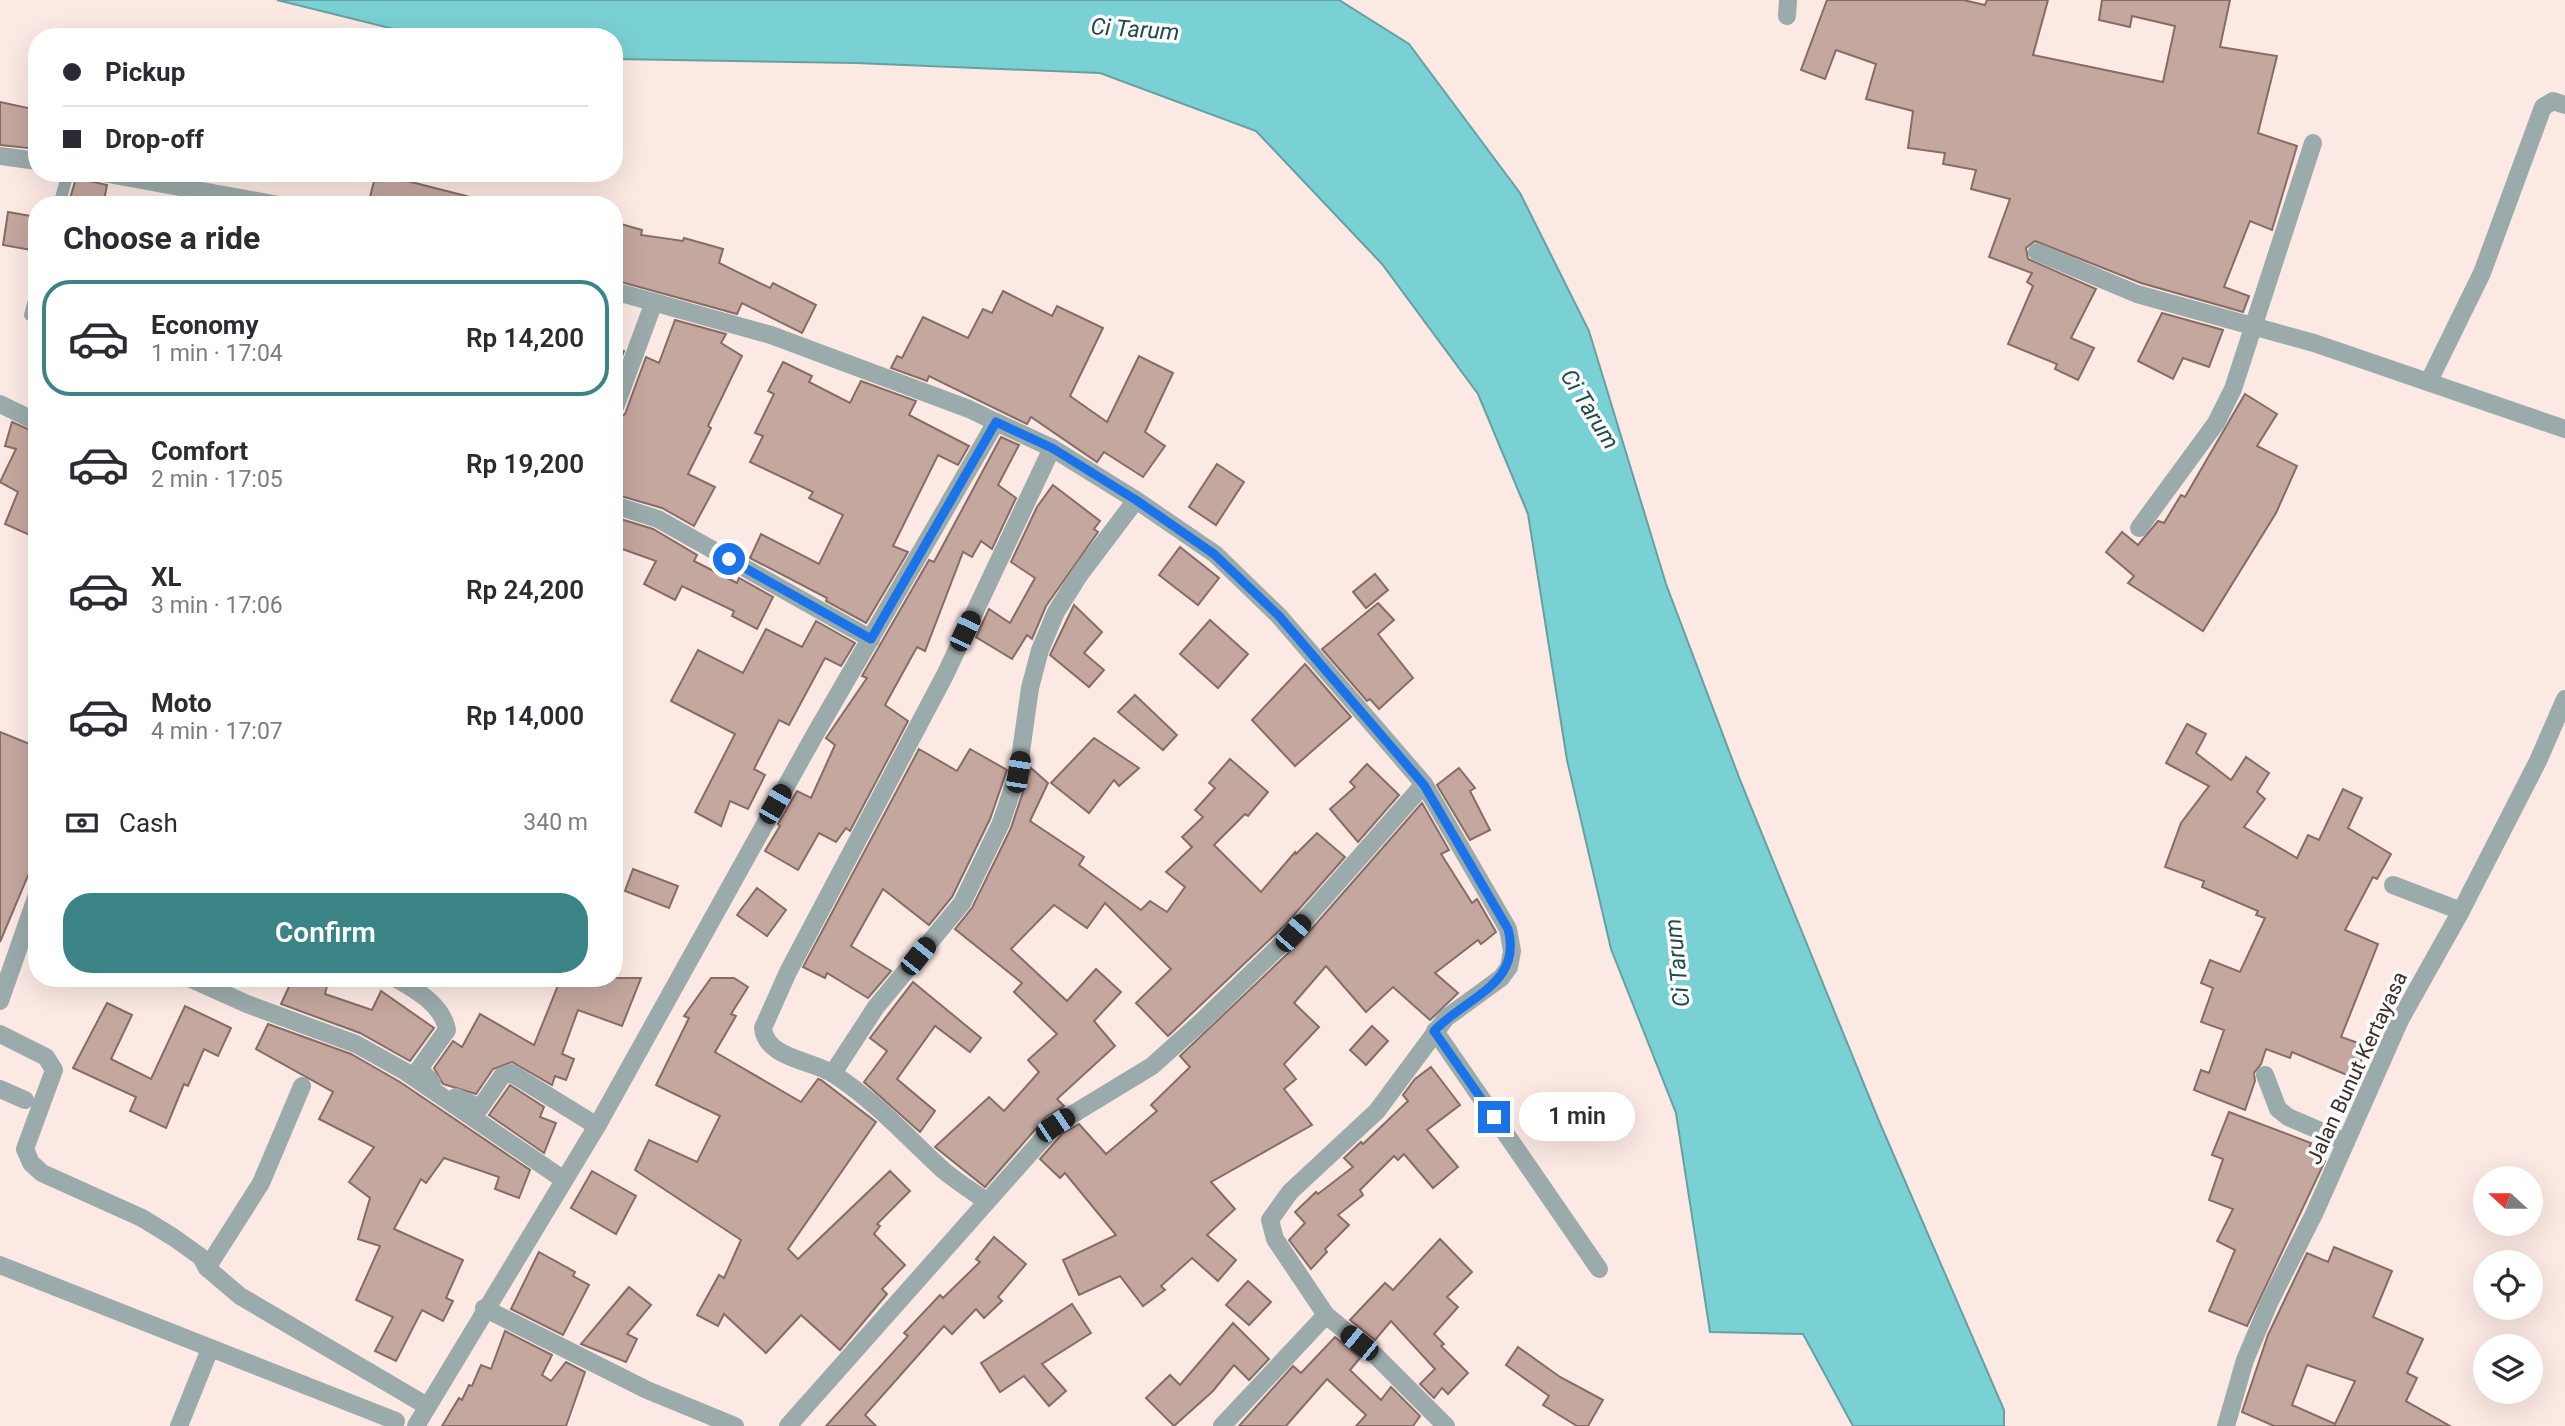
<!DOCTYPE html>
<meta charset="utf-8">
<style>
body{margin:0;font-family:Roboto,sans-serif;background:#f2f2f3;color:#2b2b33;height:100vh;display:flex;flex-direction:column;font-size:26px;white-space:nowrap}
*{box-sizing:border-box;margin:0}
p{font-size:23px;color:#7c7c81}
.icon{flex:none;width:38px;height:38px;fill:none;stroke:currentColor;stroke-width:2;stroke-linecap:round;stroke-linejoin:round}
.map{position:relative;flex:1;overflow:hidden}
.side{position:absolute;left:28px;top:196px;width:595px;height:791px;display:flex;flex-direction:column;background:#fff;border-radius:28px;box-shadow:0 7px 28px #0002}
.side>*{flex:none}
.banner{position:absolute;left:28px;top:28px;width:595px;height:154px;border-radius:28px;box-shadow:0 7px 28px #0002;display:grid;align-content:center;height:154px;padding:0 35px;background:#fff}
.needle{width:46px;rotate:291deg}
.tools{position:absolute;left:2473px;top:1166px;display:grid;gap:14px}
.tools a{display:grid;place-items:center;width:70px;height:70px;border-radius:50%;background:#fff;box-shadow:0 7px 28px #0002;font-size:35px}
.end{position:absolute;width:32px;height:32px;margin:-16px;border:9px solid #1a73e8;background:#fff;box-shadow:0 0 0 4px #fff}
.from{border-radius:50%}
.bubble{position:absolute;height:49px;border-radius:24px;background:#fff;box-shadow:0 7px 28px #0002;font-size:23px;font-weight:600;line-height:49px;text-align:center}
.car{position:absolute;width:21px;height:42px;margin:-21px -10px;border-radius:9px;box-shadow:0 0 5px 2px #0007;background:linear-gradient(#222 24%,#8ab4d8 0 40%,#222 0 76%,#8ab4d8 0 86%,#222 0)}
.banner b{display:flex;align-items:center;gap:24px;height:66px;font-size:26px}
.banner b+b{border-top:2px solid #e1e1e2}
.banner i{width:18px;height:18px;background:#2b2b33}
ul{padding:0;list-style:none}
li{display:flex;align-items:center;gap:21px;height:116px;margin:0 14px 10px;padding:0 21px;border:4px solid transparent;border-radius:28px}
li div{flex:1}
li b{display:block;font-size:26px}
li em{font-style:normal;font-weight:600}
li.current{border-color:#3b8486}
li>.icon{width:63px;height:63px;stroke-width:1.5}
h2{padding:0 35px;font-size:32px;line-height:84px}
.pay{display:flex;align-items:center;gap:18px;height:77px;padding:0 35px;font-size:26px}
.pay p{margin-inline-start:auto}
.action{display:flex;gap:14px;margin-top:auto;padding:14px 35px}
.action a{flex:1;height:80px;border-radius:28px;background:#3b8486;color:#fff;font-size:28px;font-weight:600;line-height:80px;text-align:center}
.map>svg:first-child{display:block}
.water{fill:#7ad1d4;stroke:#67a0a2;stroke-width:2}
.building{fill:#c4a79f;stroke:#876c65;stroke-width:2;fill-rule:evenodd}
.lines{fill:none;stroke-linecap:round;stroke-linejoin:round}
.lane{stroke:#9baaaa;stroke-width:12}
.street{stroke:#9baaaa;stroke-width:18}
.route{stroke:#1a73e8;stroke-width:9}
.labels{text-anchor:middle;stroke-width:7;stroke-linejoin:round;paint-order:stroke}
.street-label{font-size:21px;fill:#3b2f2c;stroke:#fbfbfb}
.water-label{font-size:23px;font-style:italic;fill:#224b4c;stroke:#fbfbfb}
</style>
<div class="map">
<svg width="2565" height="1426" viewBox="0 0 2565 1426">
<rect width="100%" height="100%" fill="#fce9e4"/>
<!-- water -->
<polygon class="water" points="277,0 1339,0 1409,44 1520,193 1589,331 1666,584 1740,780 1879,1121 2004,1410 2004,1426 1853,1426 1803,1334 1710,1332 1676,1113 1611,949 1567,760 1528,514 1478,394 1382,264 1256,131 1100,73 856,63 614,59 614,37 426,37"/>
<!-- building -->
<g class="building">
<polygon points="1827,0 1963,0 1985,5 1987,0 2048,0 2033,55 2163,82 2175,26 2132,16 2130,27 2099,20 2102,0 2230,0 2220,47 2277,56 2258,133 2297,146 2272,230 2250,221 2224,287 2249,296 2243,312 2141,283 2035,241 2026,248 2028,259 2096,289 2071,338 2094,348 2078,380 2055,369 2057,364 2008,344 2033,286 2027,282 2032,273 1989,257 2010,199 1971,189 1976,170 1943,164 1945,153 1908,148 1913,111 1866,99 1876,64 1836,50 1825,79 1801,70"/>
<polygon points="0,102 37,110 37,149 0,145"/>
<polygon points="376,173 474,198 473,205 368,205"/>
<polygon points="76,178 107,185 103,205 69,202"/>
<polygon points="8,212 37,217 37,251 3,245"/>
<polygon points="614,222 642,230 641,235 683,241 684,238 723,249 719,263 770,288 773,283 816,305 802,333 742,303 737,314 614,280"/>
<polygon points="1003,291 1052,316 1057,306 1103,328 1070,396 1107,422 1139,356 1173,373 1145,432 1165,446 1143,477 1104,452 1097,462 1031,417 1027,424 929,376 927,381 891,368 897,356 902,358 923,317 968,338 983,309 992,313"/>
<polygon points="2162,313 2223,330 2209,367 2183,358 2173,379 2138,361"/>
<polygon points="675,320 726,334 721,343 742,356 708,426 711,428 688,474 715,487 694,526 662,508 614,494 614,421 625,414 646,357 659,363"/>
<polygon points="614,347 624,351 615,376 614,376"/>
<polygon points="783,362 812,376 809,382 850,403 861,381 916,401 909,415 969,446 958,465 938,455 893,546 908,552 866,623 826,601 827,598 750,558 761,534 819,564 843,515 809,498 813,492 750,462 763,436 755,433 774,394 768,391"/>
<polygon points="2245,394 2277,414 2257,446 2297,466 2276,513 2203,631 2128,583 2134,576 2106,552 2122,532 2138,545 2158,521 2164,523 2181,495 2185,497"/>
<polygon points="12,422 37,433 31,461 37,448 37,524 32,536 5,524 18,492 0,482 16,449 5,446"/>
<polygon points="1001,437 1019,445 998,485 1016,498 992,549 981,541 972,557 963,552 925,651 917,647 885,705 908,721 850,831 846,828 836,842 819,833 798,870 765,851 780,826 778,824 797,791 811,798 835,745 826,738 867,678 862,676 929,560 934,562"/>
<polygon points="1217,464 1244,482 1216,525 1189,507"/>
<polygon points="1053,485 1100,521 1094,529 1098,532 1046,606 1032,639 1027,635 1012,659 976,637 989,609 1010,623 1035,578 1011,562 1037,507"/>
<polygon points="614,517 653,529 697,555 694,561 737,583 739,578 773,597 757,629 732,616 734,611 682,586 675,600 644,584 656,561 614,546"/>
<polygon points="1180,547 1219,578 1198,605 1159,575"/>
<polygon points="1375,574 1388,590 1366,608 1353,592"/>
<polygon points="1378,603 1394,620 1378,634 1413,678 1379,709 1370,699 1367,701 1322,649"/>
<polygon points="1074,605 1102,632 1084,653 1104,670 1089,687 1050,655"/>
<polygon points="1210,620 1248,654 1218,688 1180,654"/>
<polygon points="816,621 855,643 841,666 825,658 789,725 779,720 754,769 765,775 748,809 730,801 721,826 695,812 735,734 671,701 698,650 743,673 766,629 802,647"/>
<polygon points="1305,664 1351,717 1295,766 1252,720"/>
<polygon points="1135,695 1177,735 1163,750 1118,712"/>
<polygon points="2187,724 2206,734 2196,753 2231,780 2246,757 2269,773 2257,792 2265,799 2244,827 2297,858 2308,835 2319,840 2343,789 2362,798 2348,828 2391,854 2377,879 2373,877 2345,930 2378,944 2341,1037 2367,1046 2354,1078 2292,1052 2290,1058 2266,1049 2261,1064 2254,1073 2255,1081 2245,1110 2194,1090 2201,1070 2209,1073 2224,1030 2201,1022 2213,988 2201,983 2210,960 2240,972 2265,918 2256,915 2258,911 2202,887 2204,881 2165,867 2181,823 2209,786 2166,763"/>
<polygon points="0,732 37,747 37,854 0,942"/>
<polygon points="1094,738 1139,768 1119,786 1114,780 1089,813 1051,783"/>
<polygon points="919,749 957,771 970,749 1007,770 990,819 952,897 929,925 883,889 851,946 891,971 868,998 827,973 825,978 803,967"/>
<polygon points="1230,759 1268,792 1248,816 1245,814 1214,845 1261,892 1295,852 1296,854 1317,833 1345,857 1285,925 1168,1036 1136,1003 1171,969 1105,903 1087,928 1054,905 1011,949 1067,1001 1096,969 1121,992 1094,1021 1115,1046 1057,1099 1064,1106 1046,1117 985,1187 935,1147 989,1097 1004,1111 1039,1072 1028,1060 1057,1034 1014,992 1022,983 955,929 972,908 1011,828 1031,768 1048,783 1030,821 1084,857 1079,865 1141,910 1150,901 1167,912 1185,887 1166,872 1192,847 1182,837 1203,817 1195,810 1215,788 1209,783"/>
<polygon points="1367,764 1399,795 1358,842 1330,809 1355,787 1350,782"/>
<polygon points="1459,768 1475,788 1470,791 1490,830 1470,840 1437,785"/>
<polygon points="1422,803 1449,850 1441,854 1472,903 1477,899 1496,932 1481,944 1478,940 1435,973 1458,993 1430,1020 1393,987 1366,1012 1326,966 1294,1003 1319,1027 1284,1064 1296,1079 1284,1089 1312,1125 1211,1182 1235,1209 1207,1235 1236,1260 1218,1281 1192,1258 1161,1286 1165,1290 1143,1306 1120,1276 1079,1295 1063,1260 1116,1235 1065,1173 1060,1178 1040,1159 1062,1134 1079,1124 1106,1154 1157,1111 1151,1105 1190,1067 1180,1056 1301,941"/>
<polygon points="633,869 678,886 669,908 625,891"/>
<polygon points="757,888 786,910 767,936 737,915"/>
<polygon points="293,978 329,978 325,994 372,1010 381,991 434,1028 410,1061 360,1033 281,1004"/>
<polygon points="561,978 641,978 622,1026 578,1010 562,1054 574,1059 566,1080 555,1076 552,1085 512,1062 493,1069 476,1094 443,1084 434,1068 453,1041 462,1047 480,1014 534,1045"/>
<polygon points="711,978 734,978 748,987 731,1014 736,1016 715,1052 801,1102 818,1079 821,1080 876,1122 788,1249 798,1259 890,1171 910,1191 877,1224 880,1226 874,1234 905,1265 882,1289 887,1294 840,1350 801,1315 766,1353 724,1314 718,1326 697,1315 719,1275 724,1278 741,1240 635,1170 649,1140 697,1162 720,1116 656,1085 689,1018 684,1016"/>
<polygon points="913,982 981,1038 970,1052 935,1026 897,1079 935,1111 920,1132 864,1082 887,1051 870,1038"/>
<polygon points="107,1003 132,1015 111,1059 151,1079 185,1006 231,1028 218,1056 204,1049 188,1086 184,1084 166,1128 130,1111 136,1097 73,1068"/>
<polygon points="268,1024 351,1054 400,1082 530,1170 519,1198 495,1189 499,1177 444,1158 426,1183 421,1179 394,1229 463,1260 446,1298 453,1301 443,1321 422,1310 396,1361 375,1351 393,1317 356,1300 380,1246 358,1239 370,1198 349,1182 374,1147 319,1119 333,1092 256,1049"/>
<polygon points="1372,1026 1388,1041 1366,1065 1350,1050"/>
<polygon points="1431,1067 1460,1105 1427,1130 1458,1167 1433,1188 1404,1154 1398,1160 1394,1156 1360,1190 1363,1195 1338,1215 1349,1225 1325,1249 1327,1252 1311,1269 1289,1240 1305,1223 1295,1212 1316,1192 1318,1194 1353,1167 1344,1158 1361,1142 1363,1144 1408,1101 1403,1095 1415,1079"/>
<polygon points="510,1085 544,1107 540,1117 556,1123 544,1153 489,1115"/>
<polygon points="2229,1112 2311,1143 2307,1154 2325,1161 2247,1326 2209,1311 2235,1250 2217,1241 2233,1209 2209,1200 2223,1159 2212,1155"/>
<polygon points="592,1171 636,1196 616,1234 571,1208"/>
<polygon points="994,1237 1026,1264 998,1297 1002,1301 984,1318 976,1309 952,1334 944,1326 865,1415 876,1426 826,1426 908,1336 904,1333 940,1295 943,1298 980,1262 976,1259"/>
<polygon points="1440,1239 1472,1272 1447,1297 1458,1307 1434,1334 1444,1344 1441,1346 1468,1373 1448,1394 1442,1388 1434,1398 1420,1384 1435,1369 1391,1321 1375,1340 1350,1320 1385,1283 1393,1290"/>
<path d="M2334 1247 2392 1271 2373 1317 2423 1339 2407 1373 2417 1378 2406 1401 2450 1426H2274L2242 1412 2268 1335 2307 1253 2328 1262ZM2307 1365 2355 1381 2335 1424 2292 1405Z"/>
<polygon points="539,1252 575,1272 573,1276 589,1285 563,1335 511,1309"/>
<polygon points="1248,1281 1271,1302 1249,1325 1226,1305"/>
<polygon points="629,1287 651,1305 627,1334 637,1339 626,1362 581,1344"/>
<polygon points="1072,1304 1091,1333 1042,1364 1066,1391 1049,1406 1024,1376 1000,1392 981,1363"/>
<polygon points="1233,1323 1269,1359 1249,1380 1234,1365 1213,1391 1174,1426 1146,1398 1170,1375 1180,1385"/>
<polygon points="505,1331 552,1355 542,1375 551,1381 566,1362 585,1372 566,1426 442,1426 459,1398 462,1400 469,1385 472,1386 481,1365 491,1369"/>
<polygon points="1335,1337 1360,1358 1350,1370 1381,1400 1391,1387 1420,1416 1413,1426 1356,1426 1366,1415 1327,1379 1286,1426 1239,1426 1293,1366 1301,1373"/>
<polygon points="1518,1347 1560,1377 1603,1400 1588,1426 1577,1426 1543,1405 1549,1396 1506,1365"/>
</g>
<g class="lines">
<!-- lane -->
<g class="lane">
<polyline points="59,205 68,173"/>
<polyline points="30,315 37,289"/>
</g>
<!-- street -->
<g class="street">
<polyline points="1787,16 1788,0"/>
<polyline points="0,156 37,161"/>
<polyline points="103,173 279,205"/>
<polyline points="2037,252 2137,294 2314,343 2565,429"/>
<polyline points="2429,381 2482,273 2543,107 2553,101 2565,105"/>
<polyline points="0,404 37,422"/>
<polyline points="614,410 654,302"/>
<polyline points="996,422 1052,448 1136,500 1215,554 1279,616 1424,784 1508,929 1512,951 1509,967 1501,978 1446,1018 1377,1111 1290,1192 1270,1220 1275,1239 1326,1315 1376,1356 1446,1426"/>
<polyline points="614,505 658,519 871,639"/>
<polyline points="2139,528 2216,423 2233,389 2313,143"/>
<polyline points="2393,885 2461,911"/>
<polyline points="189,978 247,1004 356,1044 406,1072 564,1180"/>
<path d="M395 978C415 989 443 1005 447 1030L419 1069 432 1082"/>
<polyline points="0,1001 37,895"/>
<polyline points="1435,1031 1599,1269"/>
<polyline points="0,1034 46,1057 54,1070 25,1149 31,1163 42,1173 142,1218 173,1237 201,1257 207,1268 240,1296 427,1406"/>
<polyline points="833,1073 876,1007 962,903 1001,823 1018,773 1030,688 1040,650 1056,612 1080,574 1136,500"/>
<polyline points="2265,1075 2278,1109 2288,1117 2346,1142"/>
<polyline points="0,1089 25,1100"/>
<polyline points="456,1097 480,1108 502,1076 511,1073 597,1126"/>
<path d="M986 1201C972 1191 956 1181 943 1170 907 1137 876 1102 835 1075 813 1060 766 1059 763 1028L788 972 945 675 1052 448"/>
<polyline points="0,1265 396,1421"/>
<polyline points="207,1268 261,1183 302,1086"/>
<polyline points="484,1308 647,1390 735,1426"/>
<polyline points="179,1426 210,1349"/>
<polyline points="416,1426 597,1126 814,736 996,422 969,409 771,335 614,291"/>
<polyline points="788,1426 1055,1125 1152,1066 1202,1021 1293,933 1424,784"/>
<polyline points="1222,1426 1326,1315"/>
<polyline points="2226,1426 2245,1360 2270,1301 2314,1214 2400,1020 2461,911 2538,761 2565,699"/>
</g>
</g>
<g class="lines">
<!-- route -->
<path class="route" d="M729 559 871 639 996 422 1052 448 1136 500 1214 554 1279 616 1424 785 1508 929C1523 984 1466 997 1434 1031L1494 1117"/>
</g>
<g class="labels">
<!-- street labels -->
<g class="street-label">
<text transform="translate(2357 1068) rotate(-65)" y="7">Jalan Bunut Kertayasa</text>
</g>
<!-- water labels -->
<g class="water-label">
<text transform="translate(1135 29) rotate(4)" y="8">Ci Tarum</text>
<text transform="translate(1590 409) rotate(58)" y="8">Ci Tarum</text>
<text transform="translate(1677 963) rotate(-96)" y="8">Ci Tarum</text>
</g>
</g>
</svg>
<div class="tools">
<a><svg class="needle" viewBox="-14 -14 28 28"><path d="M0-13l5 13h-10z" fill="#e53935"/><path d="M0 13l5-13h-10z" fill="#7c7c81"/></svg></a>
<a><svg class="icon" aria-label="locate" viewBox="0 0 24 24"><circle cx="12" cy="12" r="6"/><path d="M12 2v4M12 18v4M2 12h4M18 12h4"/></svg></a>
<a><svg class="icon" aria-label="layers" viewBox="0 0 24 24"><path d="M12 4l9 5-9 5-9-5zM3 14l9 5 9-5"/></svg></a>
</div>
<i class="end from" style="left:729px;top:559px"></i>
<i class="end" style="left:1494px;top:1117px"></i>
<div class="bubble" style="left:1519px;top:1092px;width:116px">1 min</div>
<i class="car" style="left:965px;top:631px;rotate:25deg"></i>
<i class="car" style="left:1018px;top:772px;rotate:9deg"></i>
<i class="car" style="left:775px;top:804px;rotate:30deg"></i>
<i class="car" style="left:1293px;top:933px;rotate:41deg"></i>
<i class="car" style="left:918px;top:956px;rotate:39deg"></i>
<i class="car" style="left:1055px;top:1125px;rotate:56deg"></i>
<i class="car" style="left:1359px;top:1343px;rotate:309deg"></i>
<div class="banner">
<b><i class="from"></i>Pickup</b>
<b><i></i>Drop-off</b>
</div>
<section class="side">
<h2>Choose a ride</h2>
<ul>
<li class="current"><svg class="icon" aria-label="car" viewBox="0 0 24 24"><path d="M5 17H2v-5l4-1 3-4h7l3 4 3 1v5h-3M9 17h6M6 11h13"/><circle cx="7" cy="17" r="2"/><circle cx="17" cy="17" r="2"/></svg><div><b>Economy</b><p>1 min · 17:04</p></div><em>Rp 14,200</em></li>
<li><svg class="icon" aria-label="car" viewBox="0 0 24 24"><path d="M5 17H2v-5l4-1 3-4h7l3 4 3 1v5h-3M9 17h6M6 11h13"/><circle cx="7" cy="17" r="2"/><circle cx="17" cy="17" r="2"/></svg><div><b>Comfort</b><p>2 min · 17:05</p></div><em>Rp 19,200</em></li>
<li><svg class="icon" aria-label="car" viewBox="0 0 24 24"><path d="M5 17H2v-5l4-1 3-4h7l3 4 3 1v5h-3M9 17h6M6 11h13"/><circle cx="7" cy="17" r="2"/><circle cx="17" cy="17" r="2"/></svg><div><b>XL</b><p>3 min · 17:06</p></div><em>Rp 24,200</em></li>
<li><svg class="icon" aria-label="car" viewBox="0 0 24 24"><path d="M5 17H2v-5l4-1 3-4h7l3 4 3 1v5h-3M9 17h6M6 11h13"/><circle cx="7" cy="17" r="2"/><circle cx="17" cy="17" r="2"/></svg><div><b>Moto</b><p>4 min · 17:07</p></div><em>Rp 14,000</em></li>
</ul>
<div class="pay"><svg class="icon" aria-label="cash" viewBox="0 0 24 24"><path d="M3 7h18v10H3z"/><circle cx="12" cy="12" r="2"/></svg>Cash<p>340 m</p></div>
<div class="action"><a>Confirm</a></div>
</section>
</div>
